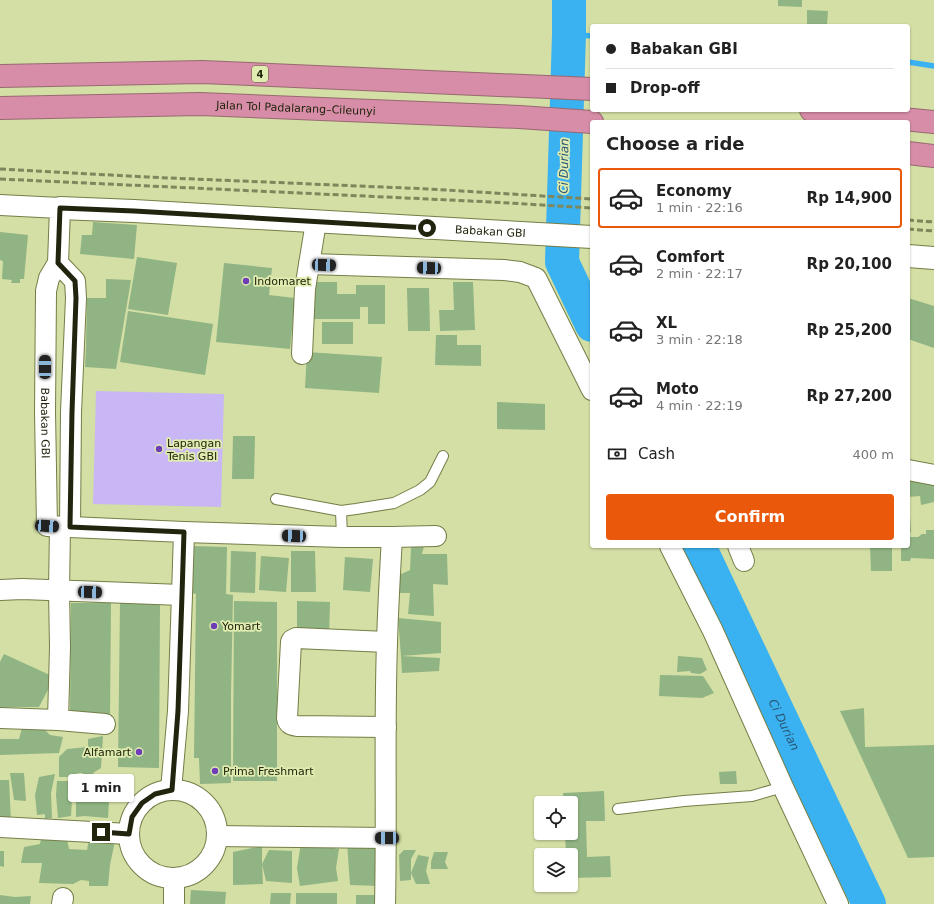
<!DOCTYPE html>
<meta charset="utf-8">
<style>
body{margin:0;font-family:"DejaVu Sans",sans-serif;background:#f6f6f6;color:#222;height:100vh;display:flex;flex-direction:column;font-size:15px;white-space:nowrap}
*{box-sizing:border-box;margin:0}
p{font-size:13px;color:#767676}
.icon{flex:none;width:22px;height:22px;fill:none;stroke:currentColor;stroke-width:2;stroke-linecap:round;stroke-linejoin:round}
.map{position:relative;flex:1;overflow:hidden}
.details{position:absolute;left:590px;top:120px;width:320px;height:428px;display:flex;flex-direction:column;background:#fff;border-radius:4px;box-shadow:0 1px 3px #0004}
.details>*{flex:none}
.guide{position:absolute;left:590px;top:24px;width:320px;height:88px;border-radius:4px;box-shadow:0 1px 3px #0004;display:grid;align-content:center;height:88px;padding:0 16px;background:#fff}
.tools{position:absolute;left:534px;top:796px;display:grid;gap:8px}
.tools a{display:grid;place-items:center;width:44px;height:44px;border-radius:4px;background:#fff;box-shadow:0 1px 3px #0004;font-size:20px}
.end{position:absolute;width:18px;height:18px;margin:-9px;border:5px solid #21250d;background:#fff;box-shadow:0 0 0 2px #fff}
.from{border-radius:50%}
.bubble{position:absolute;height:28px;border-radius:4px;background:#fff;box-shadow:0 1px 3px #0004;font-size:13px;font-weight:700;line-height:28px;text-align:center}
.car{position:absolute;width:12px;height:24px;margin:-12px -6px;border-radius:5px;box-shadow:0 0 3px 1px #0007;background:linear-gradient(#222 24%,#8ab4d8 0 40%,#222 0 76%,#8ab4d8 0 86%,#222 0)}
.guide b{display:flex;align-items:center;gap:14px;height:38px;font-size:15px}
.guide b+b{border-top:1px solid #e0e0e0}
.guide i{width:10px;height:10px;background:#222}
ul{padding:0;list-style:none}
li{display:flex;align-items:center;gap:12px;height:60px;margin:0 8px 6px;padding:0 8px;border:2px solid transparent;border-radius:4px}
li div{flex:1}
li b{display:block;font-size:15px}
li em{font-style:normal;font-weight:700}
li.selected{border-color:#ea580c}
li>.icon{width:36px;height:36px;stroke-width:1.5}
h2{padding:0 16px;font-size:18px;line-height:48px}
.pay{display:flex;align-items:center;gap:10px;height:44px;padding:0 16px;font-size:15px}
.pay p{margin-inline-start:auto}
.action{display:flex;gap:8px;margin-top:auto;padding:8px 16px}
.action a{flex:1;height:46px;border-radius:4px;background:#ea580c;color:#fff;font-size:16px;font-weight:700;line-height:46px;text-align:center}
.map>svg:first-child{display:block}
.green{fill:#c8b7f4}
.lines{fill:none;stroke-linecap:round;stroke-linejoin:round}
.stream{stroke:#3ab1f1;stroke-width:5.5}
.river{stroke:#3ab1f1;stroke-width:34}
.building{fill:#90b483}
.service-casing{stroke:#747e47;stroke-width:12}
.minor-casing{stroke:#747e47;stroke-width:22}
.tertiary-casing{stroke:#747e47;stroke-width:24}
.motorway-casing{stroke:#976971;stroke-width:24}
.service{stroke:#fff;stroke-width:10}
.minor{stroke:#fff;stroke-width:20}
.tertiary{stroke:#fff;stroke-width:22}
.motorway{stroke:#d78da7;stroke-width:22}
.rail{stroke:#7e865c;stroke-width:3;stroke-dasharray:6 3;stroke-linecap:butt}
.route{stroke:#21250d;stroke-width:5}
.poi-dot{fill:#6d3eb6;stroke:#e0ecb0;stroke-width:1.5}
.labels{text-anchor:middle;stroke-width:3.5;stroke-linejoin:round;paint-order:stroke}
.shield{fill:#e0ecb0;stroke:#5a613e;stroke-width:1}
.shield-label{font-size:10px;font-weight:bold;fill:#21250d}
.street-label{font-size:11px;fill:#21250d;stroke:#e0ecb0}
.poi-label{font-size:11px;fill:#21250d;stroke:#e0ecb0;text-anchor:start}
.water-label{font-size:12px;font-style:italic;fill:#2a5773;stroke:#e0ecb0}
</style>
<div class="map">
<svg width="934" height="904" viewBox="0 0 934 904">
<rect width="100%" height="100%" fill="#d3dfa4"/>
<!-- green -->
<polygon class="green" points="96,391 224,394 221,507 93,504"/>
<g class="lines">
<!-- stream -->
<g class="stream">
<polyline points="569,34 592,36"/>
<polyline points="908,62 934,66"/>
</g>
<!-- river -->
<g class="river">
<polyline points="569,0 569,34 562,262 592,325"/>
<path id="s1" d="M699 546 735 622 869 904"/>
</g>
</g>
<!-- building -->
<g class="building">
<polygon points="778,0 802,0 802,7 778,6"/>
<polygon points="807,10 828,11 827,25 807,25"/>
<polygon points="93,222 137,225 134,259 80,254 82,235 92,235"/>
<polygon points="0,232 28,235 24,279 20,279 20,283 11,283 12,280 2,279 3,261 0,260"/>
<polygon points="137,257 177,263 168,315 128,309"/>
<polygon points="224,263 272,268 269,295 295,298 290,349 216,342"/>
<polygon points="106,279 131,280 116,369 85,367 86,347 87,298 106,298"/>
<polygon points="308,282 337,282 337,294 356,294 356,285 385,285 385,324 368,324 368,307 360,307 360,319 308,319"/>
<polygon points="453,282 473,282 475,330 440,331 439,310 454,310"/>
<polygon points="407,288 429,288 430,331 408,331"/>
<polygon points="908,298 934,306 934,348 908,339"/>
<polygon points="128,311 213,324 205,375 120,362"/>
<rect x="322" y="322" width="31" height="22"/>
<polygon points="436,335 457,335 457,345 481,345 481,366 435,365"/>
<polygon points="307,352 382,357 379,393 305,388"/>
<polygon points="497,402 545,404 545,430 497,429"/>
<polygon points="233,436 255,436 254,479 232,479"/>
<polygon points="934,480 934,502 921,505 920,496 908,497 908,481"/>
<polygon points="908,516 910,516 911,532 908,533"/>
<polygon points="926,530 934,530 934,559 911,558 910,561 901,561 901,546 908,546 908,537 918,537 922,534 926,534"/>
<polygon points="191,546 227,547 226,594 233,595 231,695 231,783 200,784 199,758 194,758 196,594 190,593"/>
<polygon points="424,546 422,554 447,554 448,585 433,584 434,616 408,614 410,593 398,593 399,575 410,570 411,547"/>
<polygon points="870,546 892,546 892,571 871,571"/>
<polygon points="231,551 256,552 255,593 230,592"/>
<polygon points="291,551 315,551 316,592 291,592"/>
<polygon points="261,556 289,558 286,592 259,590"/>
<polygon points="345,557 373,559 370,592 343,590"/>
<polygon points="234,601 277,602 277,781 233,781"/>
<polygon points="297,601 330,602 329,638 297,637"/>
<polygon points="71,603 111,603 110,717 70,716"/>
<polygon points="120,603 160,603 159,768 118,767"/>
<polygon points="398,618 441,622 441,653 401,656"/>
<polygon points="4,654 52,676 52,682 39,707 0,707 0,662"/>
<polygon points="401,656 440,658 439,671 402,673"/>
<polygon points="678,656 702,658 707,670 700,674 691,673 690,671 677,672"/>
<polygon points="660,675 703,676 714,693 702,698 659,696"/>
<polygon points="864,708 865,747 934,745 934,857 908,858 840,711"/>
<polygon points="42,727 50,735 63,737 59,753 0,755 0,739 19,739 22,728"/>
<polygon points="103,736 101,768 93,773 96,783 84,786 83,773 78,773 70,777 59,777 59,757 67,749 88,747 88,739"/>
<polygon points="736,771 737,784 720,784 719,772"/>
<polygon points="10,773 24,773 26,801 14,800"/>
<polygon points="55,774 51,793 52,818 45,819 45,814 37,815 35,795 39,777"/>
<polygon points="0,780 9,780 11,822 0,819"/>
<polygon points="57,781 73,781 71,816 58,818 56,795"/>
<polygon points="76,788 91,790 114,791 109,801 108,818 84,816 76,817"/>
<polygon points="604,791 605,821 586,821 587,857 610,856 611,877 571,878 571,855 566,855 565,833 571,833 571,803 564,803 563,793"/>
<polygon points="42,834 66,835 69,849 87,850 90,834 116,836 110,865 108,886 89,886 89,881 81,880 73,884 39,883 42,863 21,863 24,847 40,844"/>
<polygon points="347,842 385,842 380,886 350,885"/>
<polygon points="301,843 339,849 336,868 338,881 300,886 297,868"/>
<polygon points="262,846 262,864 269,850 292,851 292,883 266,881 262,864 263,884 233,885 233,852"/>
<polygon points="404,850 416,850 411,859 411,880 400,881 399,855"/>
<polygon points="0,851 4,851 4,867 0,866"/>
<polygon points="434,852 448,852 445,862 448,869 431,869 431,862"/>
<polygon points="418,855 429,857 426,871 430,884 416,884 411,873"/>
<polygon points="191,890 226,892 225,904 190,904"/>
<polygon points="271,893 291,893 290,904 270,904"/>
<rect x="296" y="893" width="41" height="11"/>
<polygon points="0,895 15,897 31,896 30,904 0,904"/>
<rect x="356" y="895" width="21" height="9"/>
</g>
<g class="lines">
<!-- service casing -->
<g class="service-casing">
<g id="service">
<polyline points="276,499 341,511"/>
<polyline points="342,537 341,511 356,509 394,503 420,490 430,482 443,456"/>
<polyline points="618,809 684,801 752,796 783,787"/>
</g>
</g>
<!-- minor casing -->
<g class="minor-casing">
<g id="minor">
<path id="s2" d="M0 205 60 208 58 263 49 278 46 291 45 412 47 526 184 532 182 595 178 711 171 790"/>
<polyline points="58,263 75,281 76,298 71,412 70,527"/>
<polyline points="309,264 504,270 520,272 536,278 592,390"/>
<polyline points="302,354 305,289 316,222"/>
<polyline points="908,470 934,475"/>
<path d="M184 532 342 537H392C390 572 388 607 387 643 384 730 387 817 385 904"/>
<polyline points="392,537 436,536"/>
<polyline points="670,546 713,631 783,787 838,904"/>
<polyline points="738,546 744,561"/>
<polyline points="0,590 22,589 182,595"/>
<polyline points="0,718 58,720 105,724"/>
<polyline points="58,720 60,647 59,591 60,527"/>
<path d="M386 727 297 726C291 725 288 724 287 718L291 642 292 640 296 638 387 642"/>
<circle cx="173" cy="834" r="44"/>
<polyline points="0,827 129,834"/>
<polyline points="217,836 387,838"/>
<polyline points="174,878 174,904"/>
<polyline points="62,904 63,898"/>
</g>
</g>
<!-- tertiary casing -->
<g class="tertiary-casing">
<g id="tertiary">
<path id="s3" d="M60 208 134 211 592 237"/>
<polyline points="908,256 934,258"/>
</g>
</g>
<!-- motorway casing -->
<g class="motorway-casing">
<g id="motorway">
<polyline points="0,76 202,72 592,89"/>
<path id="s4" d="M0 108 200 104 519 117 592 122"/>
<polyline points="811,110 934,122"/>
<polyline points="908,153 934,156"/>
</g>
</g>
<!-- service -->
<use href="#service" class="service"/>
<!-- minor -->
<use href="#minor" class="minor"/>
<!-- tertiary -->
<use href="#tertiary" class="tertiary"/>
<!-- motorway -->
<use href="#motorway" class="motorway"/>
<!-- rail -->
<g class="rail">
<polyline points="0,169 147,177 429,189 592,199"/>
<polyline points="0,179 492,202 592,208"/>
<polyline points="908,220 934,222"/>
<polyline points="908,229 934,231"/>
</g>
</g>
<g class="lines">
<!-- route -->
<polyline class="route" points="101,832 129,834 132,817 142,803 155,794 172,790 178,711 182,595 184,532 70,527 72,412 76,298 75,281 58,263 60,208 134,211 427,228"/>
</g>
<!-- markers -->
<g class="poi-dot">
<circle cx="246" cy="281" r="4"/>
<circle cx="159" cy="449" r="4"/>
<circle cx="214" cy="626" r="4"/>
<circle cx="139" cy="752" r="4"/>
<circle cx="215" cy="771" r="4"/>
</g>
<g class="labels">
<!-- shield labels -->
<rect class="shield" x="252" y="66" width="16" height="16" rx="3"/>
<g class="shield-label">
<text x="260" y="78">4</text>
</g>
<!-- street labels -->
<g class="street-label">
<text dy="4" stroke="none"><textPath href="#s4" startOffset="296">Jalan Tol Padalarang–Cileunyi</textPath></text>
<text dy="4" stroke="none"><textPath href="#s3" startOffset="431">Babakan GBI</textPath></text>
<text dy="4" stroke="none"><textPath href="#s2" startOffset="278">Babakan GBI</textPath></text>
</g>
<!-- poi labels -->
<g class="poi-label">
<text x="254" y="285">Indomaret</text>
<text x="167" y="447">Lapangan<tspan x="167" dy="13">Tenis GBI</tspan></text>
<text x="222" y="630">Yomart</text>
<text x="131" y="756" text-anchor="end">Alfamart</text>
<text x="223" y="775">Prima Freshmart</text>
</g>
<!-- water labels -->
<g class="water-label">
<text transform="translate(564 166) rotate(-89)" y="4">Ci Durian</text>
<text dy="4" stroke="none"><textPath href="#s1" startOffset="198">Ci Durian</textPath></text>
</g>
</g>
</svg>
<div class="tools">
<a><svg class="icon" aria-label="locate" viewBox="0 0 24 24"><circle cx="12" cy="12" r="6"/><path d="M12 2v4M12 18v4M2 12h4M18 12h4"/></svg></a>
<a><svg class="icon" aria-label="layers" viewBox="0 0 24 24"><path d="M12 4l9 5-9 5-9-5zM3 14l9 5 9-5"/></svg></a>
</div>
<i class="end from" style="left:427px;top:228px"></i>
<i class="end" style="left:101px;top:832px"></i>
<div class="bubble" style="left:68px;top:774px;width:66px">1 min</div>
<i class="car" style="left:324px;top:265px;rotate:92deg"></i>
<i class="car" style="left:429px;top:268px;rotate:272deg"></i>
<i class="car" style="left:45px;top:367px;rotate:0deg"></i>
<i class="car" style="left:47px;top:526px;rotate:94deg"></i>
<i class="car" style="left:294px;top:536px;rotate:272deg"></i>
<i class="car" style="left:90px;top:592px;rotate:92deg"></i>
<i class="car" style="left:387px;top:838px;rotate:271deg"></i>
<div class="guide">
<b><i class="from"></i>Babakan GBI</b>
<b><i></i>Drop-off</b>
</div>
<section class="details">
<h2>Choose a ride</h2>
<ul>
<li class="selected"><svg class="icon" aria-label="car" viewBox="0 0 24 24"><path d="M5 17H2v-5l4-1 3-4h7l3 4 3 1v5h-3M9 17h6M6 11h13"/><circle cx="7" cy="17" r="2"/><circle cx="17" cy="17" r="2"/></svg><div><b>Economy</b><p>1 min · 22:16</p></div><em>Rp 14,900</em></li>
<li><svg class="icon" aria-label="car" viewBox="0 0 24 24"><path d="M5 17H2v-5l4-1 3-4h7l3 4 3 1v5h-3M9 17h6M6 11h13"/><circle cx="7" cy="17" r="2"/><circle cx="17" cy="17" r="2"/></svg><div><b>Comfort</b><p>2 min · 22:17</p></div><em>Rp 20,100</em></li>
<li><svg class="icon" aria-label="car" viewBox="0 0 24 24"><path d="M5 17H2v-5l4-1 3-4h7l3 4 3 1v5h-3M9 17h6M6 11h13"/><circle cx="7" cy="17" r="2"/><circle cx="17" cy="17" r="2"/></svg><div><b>XL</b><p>3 min · 22:18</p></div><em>Rp 25,200</em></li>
<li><svg class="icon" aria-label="car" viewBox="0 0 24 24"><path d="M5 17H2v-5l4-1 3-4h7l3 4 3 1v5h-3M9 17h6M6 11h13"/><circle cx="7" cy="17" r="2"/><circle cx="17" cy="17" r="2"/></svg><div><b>Moto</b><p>4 min · 22:19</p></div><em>Rp 27,200</em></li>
</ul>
<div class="pay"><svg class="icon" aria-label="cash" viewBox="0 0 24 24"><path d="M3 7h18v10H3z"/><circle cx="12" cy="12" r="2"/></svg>Cash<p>400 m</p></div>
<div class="action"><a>Confirm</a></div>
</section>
</div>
